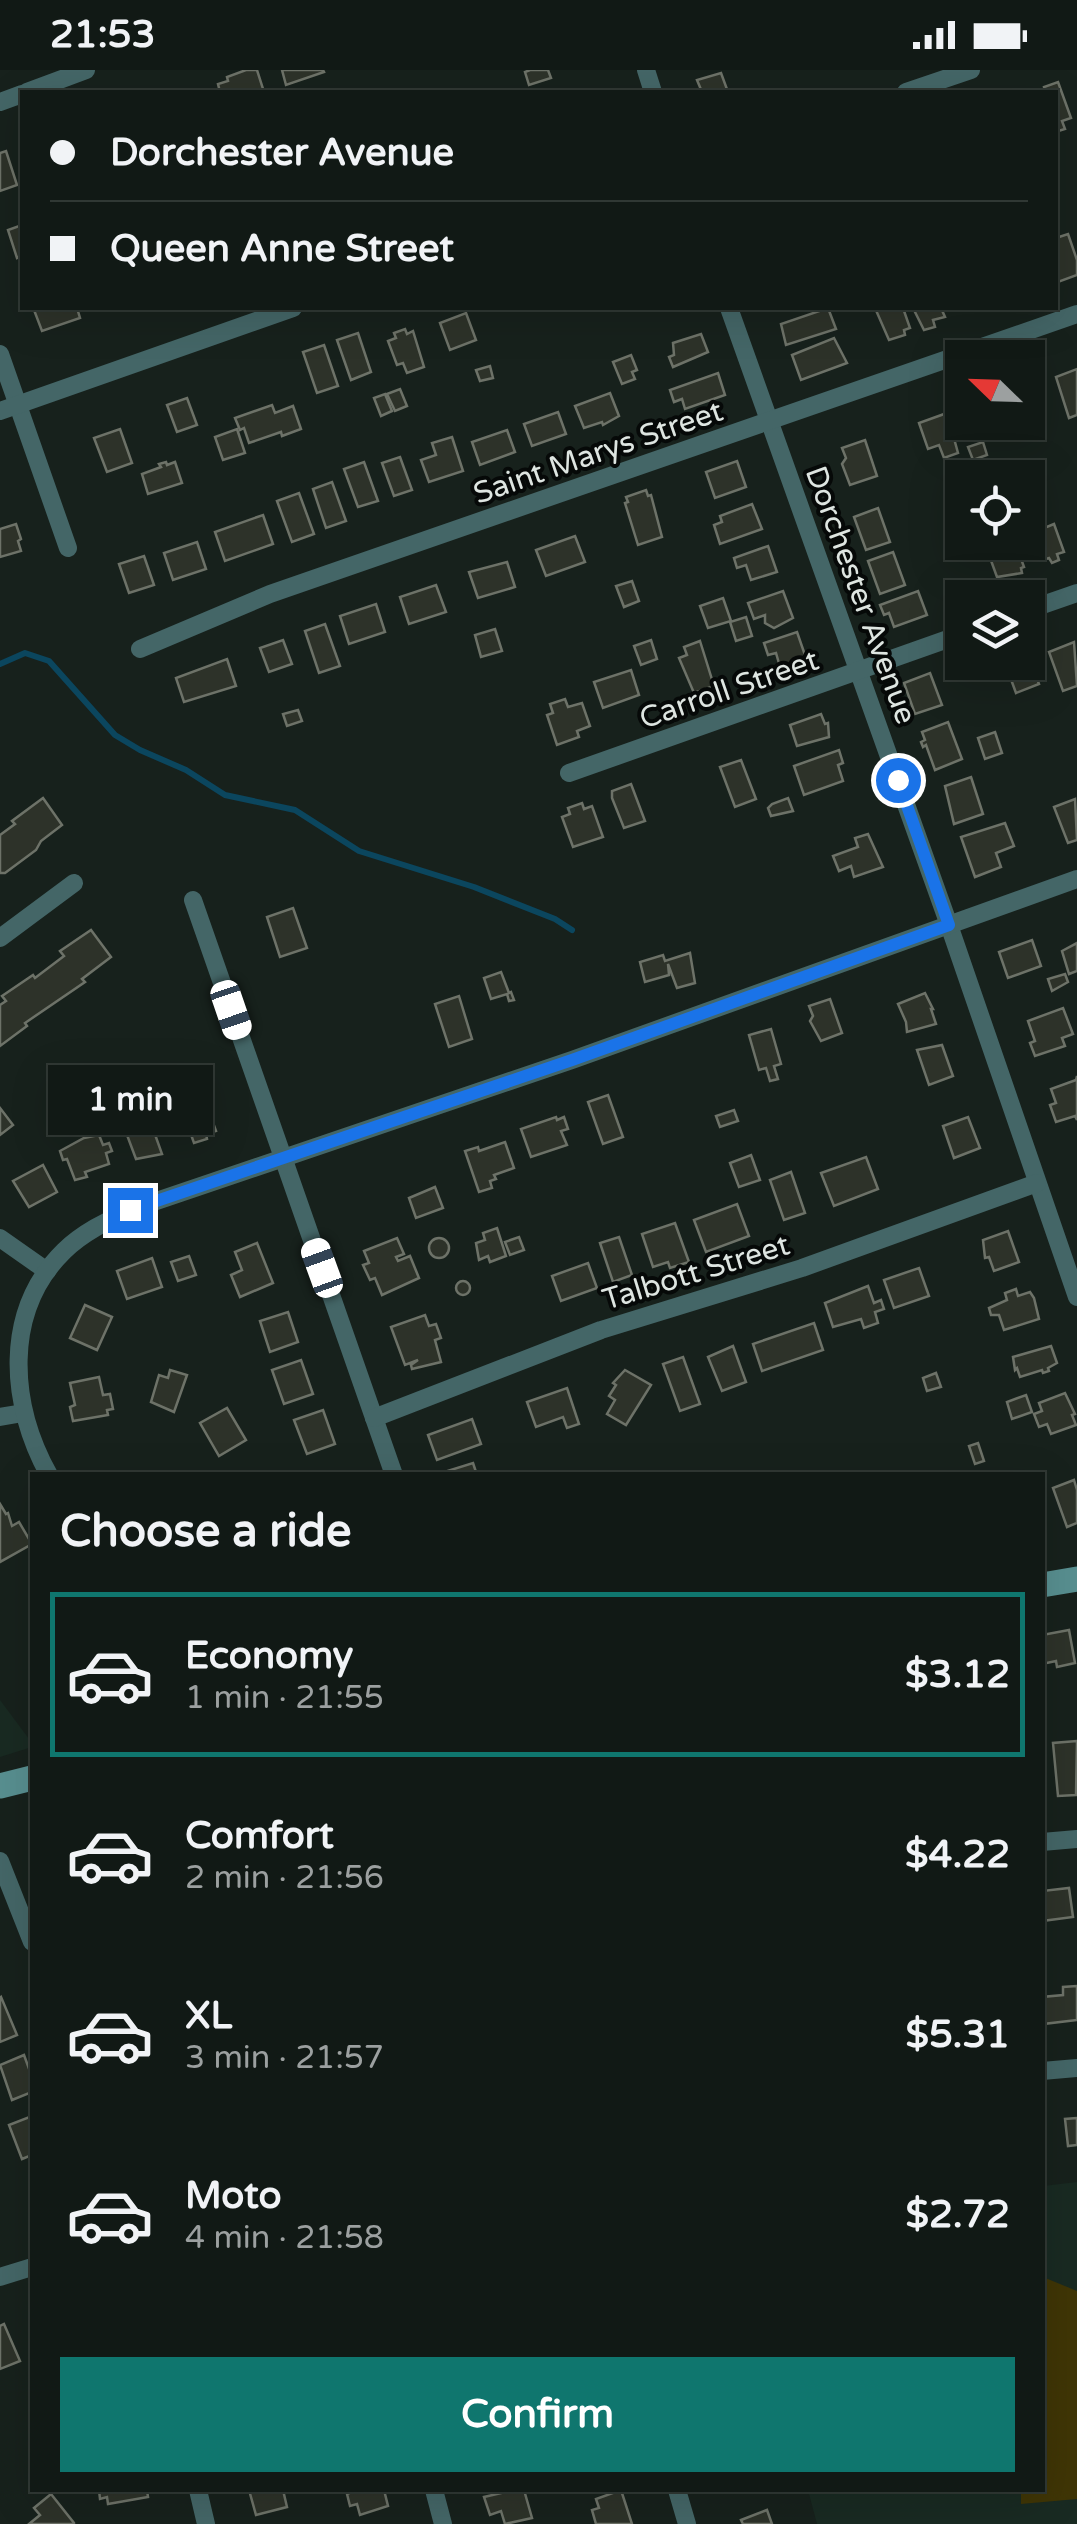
<!DOCTYPE html>
<meta charset="utf-8">
<style>
body{margin:0;font-family:"Varela Round",sans-serif;background:#1e2622;color:#f1f3f6;height:100vh;display:flex;flex-direction:column;font-size:38px;white-space:nowrap}
*{box-sizing:border-box;margin:0}
p{font-size:32px;color:#9ca0a0}
.icon{flex:none;width:55px;height:55px;fill:none;stroke:currentColor;stroke-width:2;stroke-linecap:round;stroke-linejoin:round}
.map{position:relative;flex:1;overflow:hidden}
.drawer{position:absolute;left:30px;top:1402px;width:1015px;height:1020px;display:flex;flex-direction:column;background:#111915;border-radius:0px;box-shadow:0 10px 40px #0002,0 0 0 2px #303834}
.drawer>*{flex:none}
.top-card{position:absolute;left:20px;top:20px;width:1038px;height:220px;border-radius:0px;box-shadow:0 10px 40px #0002,0 0 0 2px #303834;display:grid;align-content:center;height:220px;padding:0 30px;background:#111915}
.needle{width:65px;rotate:293deg}
.tools{position:absolute;left:945px;top:270px;display:grid;gap:20px}
.tools a{display:grid;place-items:center;width:100px;height:100px;border-radius:0px;background:#111915;box-shadow:0 10px 40px #0002,0 0 0 2px #303834;font-size:50px}
.end{position:absolute;width:45px;height:45px;margin:-22px;border:12px solid #1a73e8;background:#fff;box-shadow:0 0 0 5px #fff}
.from{border-radius:50%}
.bubble{position:absolute;height:70px;border-radius:0px;background:#111915;box-shadow:0 10px 40px #0002,0 0 0 2px #303834;font-size:32px;font-weight:700;line-height:70px;text-align:center}
.car{position:absolute;width:30px;height:60px;margin:-30px -15px;border-radius:12px;box-shadow:0 0 8px 2px #0007;background:linear-gradient(#fff 24%,#345 0 40%,#fff 0 76%,#345 0 86%,#fff 0)}
.top-card b{display:flex;align-items:center;gap:35px;height:95px;font-size:38px}
.top-card b+b{border-top:2px solid #303834}
.top-card i{width:25px;height:25px;background:#f1f3f6}
ul{padding:0;list-style:none}
li{display:flex;align-items:center;gap:30px;height:165px;margin:0 20px 15px;padding:0 10px;border:5px solid transparent;border-radius:0px}
li div{flex:1}
li b{display:block;font-size:38px}
li em{font-style:normal;font-weight:700}
li.current{border-color:#0f766e}
li>.icon{width:90px;height:90px;stroke-width:1.5}
h2{padding:0 30px;font-size:45px;line-height:120px}
.button{display:flex;gap:20px;margin-top:auto;padding:20px 30px}
.button a{flex:1;height:115px;border-radius:0px;background:#0f766e;color:#fff;font-size:40px;font-weight:700;line-height:115px;text-align:center}
.status{display:flex;justify-content:space-between;align-items:center;height:70px;padding:0 50px;background:#111915;direction:ltr}
.status svg{height:28px;fill:currentColor}
.map>svg:first-child{display:block}
.built{fill:#192a22}
.green{fill:#3f3506}
.lines{fill:none;stroke-linecap:round;stroke-linejoin:round}
.stream{stroke:#0b465e;stroke-width:6}
.building{fill:#2d3229;stroke:#6d7268;stroke-width:2.5}
.minor{stroke:#446667;stroke-width:18}
.secondary{stroke:#588f90;stroke-width:25}
.route{stroke:#1a73e8;stroke-width:12}
.labels{text-anchor:middle;stroke-width:8;stroke-linejoin:round;paint-order:stroke}
.street-label{font-size:30px;fill:#dee5e1;stroke:#060908}
</style>
<div class="status"><b>21:53</b><svg viewBox="0 0 49 12"><path d="M0 12V9h3v3zM5 12V6h3v6zM10 12V3h3v9zM15 12V0h3v12zM26 1h20v11H26zM47 4h2v5h-2z"/></svg></div>
<div class="map">
<svg width="1077" height="2454" viewBox="0 0 1077 2454">
<rect width="100%" height="100%" fill="#17211c"/>
<!-- built -->
<g class="built">
<polygon points="0,1630 32,1673 32,1677 0,1687"/>
<polygon points="1077,2112 1077,2454 817,2454 808,2420 1042,2420 1043,2116"/>
</g>
<!-- green -->
<polygon class="green" points="1043,2207 1077,2221 1077,2429 1021,2434 1021,2420 1042,2420"/>
<g class="lines">
<!-- stream -->
<polyline class="stream" points="0,594 25,583 49,591 115,665 140,680 186,700 225,725 295,740 359,781 474,817 555,849 572,860"/>
</g>
<!-- building -->
<g class="building">
<polygon points="246,0 257,0 264,22 220,22 218,14 228,11 227,7"/>
<polygon points="282,0 323,0 324,2 286,15"/>
<polygon points="530,0 548,0 551,8 529,15 525,2"/>
<polygon points="721,3 728,22 702,22 697,10"/>
<polygon points="1058,12 1071,48 1062,51 1065,59 1055,62 1055,22 1040,22 1045,21 1044,17"/>
<polygon points="6,81 17,115 0,121 0,83"/>
<polygon points="22,155 22,186 17,188 8,160"/>
<polygon points="1068,164 1077,190 1077,205 1058,212 1055,203 1056,168"/>
<polygon points="43,238 77,238 80,248 42,261 34,240"/>
<polygon points="828,238 836,259 786,275 781,254"/>
<polygon points="875,238 903,238 910,258 904,260 905,265 889,270"/>
<polygon points="913,238 941,238 945,247 933,250 935,257 924,260"/>
<polygon points="466,243 476,270 450,280 440,253"/>
<polygon points="405,259 407,264 413,261 424,297 407,303 403,293 397,295 388,271 396,268 394,263"/>
<polygon points="358,263 371,302 351,310 337,270"/>
<polygon points="701,264 708,282 673,297 669,287 674,285 673,273"/>
<polygon points="834,268 847,293 801,310 792,285"/>
<polygon points="324,275 338,316 317,323 303,282"/>
<polygon points="631,285 637,300 632,302 635,309 622,314 613,292"/>
<polygon points="490,296 493,308 480,311 476,300"/>
<polygon points="1077,299 1077,345 1069,348 1056,307"/>
<polygon points="718,303 725,325 685,339 682,329 674,332 670,320"/>
<polygon points="400,319 407,336 395,341 387,324"/>
<polygon points="610,323 619,346 603,355 602,352 584,358 575,336"/>
<polygon points="385,324 392,341 381,346 374,328"/>
<polygon points="187,328 197,355 177,362 167,335"/>
<polygon points="272,335 275,343 293,336 301,359 282,366 281,362 249,373 244,358 240,360 235,348"/>
<polygon points="558,342 566,364 532,376 524,354"/>
<polygon points="947,343 958,383 944,388 939,375 928,379 919,353"/>
<polygon points="992,352 1018,352 1021,361 997,366"/>
<polygon points="120,359 132,393 107,402 94,368"/>
<polygon points="237,359 245,383 223,390 215,367"/>
<polygon points="507,360 515,382 480,395 472,372"/>
<polygon points="452,367 463,401 429,412 421,390 436,385 432,373"/>
<polygon points="865,370 877,406 850,415 842,394 846,388 842,378"/>
<polygon points="983,372 987,385 973,390 968,377"/>
<polygon points="400,387 412,420 394,426 382,393"/>
<polygon points="737,391 746,417 715,428 706,402"/>
<polygon points="166,392 167,395 175,392 182,413 148,424 142,404 161,397 159,394"/>
<polygon points="364,392 378,431 358,437 344,399"/>
<polygon points="332,412 346,451 326,458 313,419"/>
<polygon points="646,420 648,426 651,425 662,467 638,475 625,433 628,432 626,427"/>
<polygon points="299,423 314,464 292,472 277,431"/>
<polygon points="752,434 762,459 720,474 714,455 722,452 720,446"/>
<polygon points="878,438 890,472 866,480 854,447"/>
<polygon points="263,445 273,474 225,491 215,462"/>
<polygon points="1038,450 1042,459 1054,454 1064,482 1057,484 1059,490 1052,493 1049,488 1043,490 1030,453"/>
<polygon points="16,454 21,469 18,471 21,481 0,487 0,459"/>
<polygon points="962,463 962,472 980,472 982,480 963,486 956,465"/>
<polygon points="575,466 585,492 546,506 536,480"/>
<polygon points="197,472 206,499 173,510 164,483"/>
<polygon points="1001,472 1015,472 1024,497 1021,498 1022,503 997,507 989,485 1003,480"/>
<polygon points="768,476 777,502 751,510 746,495 737,498 734,488"/>
<polygon points="893,482 905,515 880,524 868,491"/>
<polygon points="144,486 154,515 129,523 119,494"/>
<polygon points="507,492 515,517 478,528 469,502"/>
<polygon points="632,511 639,531 624,537 616,516"/>
<polygon points="436,515 446,542 409,554 400,527"/>
<polygon points="783,521 793,548 774,558 765,553 765,545 754,549 748,533"/>
<polygon points="918,521 927,545 894,557 889,543 884,545 880,535"/>
<polygon points="723,528 731,551 708,558 700,536"/>
<polygon points="376,534 385,562 349,574 340,546"/>
<polygon points="746,547 752,566 736,571 730,552"/>
<polygon points="325,554 340,596 319,603 305,561"/>
<polygon points="495,559 502,581 481,587 475,565"/>
<polygon points="797,562 806,588 780,597 776,583 768,585 764,573"/>
<polygon points="283,570 292,594 269,602 260,578"/>
<polygon points="651,570 657,589 641,595 634,576"/>
<polygon points="700,571 714,616 694,623 679,588 687,585 684,577"/>
<polygon points="1074,572 1077,616 1063,621 1049,582"/>
<polygon points="1028,584 1039,614 1016,623 1005,593 1028,592"/>
<polygon points="227,589 236,616 184,632 176,608"/>
<polygon points="631,600 639,625 603,638 594,612"/>
<polygon points="930,603 942,635 915,644 904,613"/>
<polygon points="565,629 568,637 582,633 590,656 577,661 579,667 557,675 547,645 553,643 550,634"/>
<polygon points="298,640 302,651 287,656 283,644"/>
<polygon points="821,644 825,654 828,653 829,667 797,676 790,655"/>
<polygon points="948,652 962,689 935,700 926,675 923,677 921,672 925,670 922,662"/>
<polygon points="995,662 1002,683 985,689 978,668"/>
<polygon points="839,680 843,693 838,695 843,711 804,725 794,696"/>
<polygon points="741,690 756,729 735,737 720,697"/>
<polygon points="971,707 983,744 954,754 945,716"/>
<polygon points="631,714 645,751 624,758 612,728 612,721"/>
<polygon points="43,728 62,755 41,771 36,780 5,803 0,803 0,765 15,754 12,751"/>
<polygon points="788,728 793,741 771,746 768,738 772,734"/>
<polygon points="1075,729 1077,770 1068,773 1054,737"/>
<polygon points="582,733 584,739 592,736 603,767 573,777 562,747 570,744 568,738"/>
<polygon points="1005,753 1014,776 996,783 1001,797 975,807 961,767"/>
<polygon points="868,764 883,797 854,807 851,796 839,801 833,786 858,777 855,768"/>
<polygon points="293,838 307,878 280,887 267,847"/>
<polygon points="91,860 111,887 82,909 85,912 25,953 27,956 0,976 0,935 6,931 2,926 33,905 35,908 64,886 60,881"/>
<polygon points="1032,870 1041,896 1008,908 999,882"/>
<polygon points="1077,873 1077,901 1069,904 1062,881"/>
<polygon points="690,883 695,913 677,918 668,894 669,905 645,912 640,892 663,885 665,891"/>
<polygon points="501,902 509,923 511,922 514,930 509,931 507,924 491,929 484,908"/>
<polygon points="1065,904 1068,912 1052,921 1048,909"/>
<polygon points="925,923 933,939 931,939 936,954 907,962 906,952 898,934"/>
<polygon points="459,926 472,969 449,977 435,934"/>
<polygon points="830,929 842,963 821,971 810,951 813,946 809,936"/>
<polygon points="1063,938 1073,964 1062,968 1065,976 1035,986 1030,973 1035,971 1028,951"/>
<polygon points="771,959 781,994 774,996 778,1009 770,1011 766,998 759,1000 749,965"/>
<polygon points="942,975 953,1006 929,1015 917,980"/>
<polygon points="1077,1006 1077,1050 1075,1046 1056,1052 1050,1035 1056,1033 1051,1019 1076,1010"/>
<polygon points="608,1025 623,1067 603,1074 588,1032"/>
<polygon points="207,1036 216,1061 206,1064 207,1069 194,1073 184,1045"/>
<polygon points="0,1038 13,1055 0,1065"/>
<polygon points="734,1040 738,1051 720,1057 716,1046"/>
<polygon points="556,1047 557,1050 564,1047 568,1059 561,1061 567,1075 531,1087 521,1059"/>
<polygon points="968,1047 980,1078 954,1088 943,1056"/>
<polygon points="152,1056 162,1084 136,1089 127,1065"/>
<polygon points="99,1065 103,1075 109,1073 112,1081 106,1083 109,1094 85,1102 87,1107 75,1110 67,1089 63,1090 60,1081 84,1068"/>
<polygon points="505,1072 514,1098 494,1105 496,1109 490,1111 492,1118 479,1122 465,1081 478,1077 479,1081"/>
<polygon points="751,1085 760,1110 739,1117 730,1093"/>
<polygon points="866,1087 878,1119 834,1136 821,1103"/>
<polygon points="43,1095 57,1122 29,1137 13,1111"/>
<polygon points="791,1102 805,1143 784,1150 770,1110"/>
<polygon points="435,1117 443,1138 416,1148 409,1128"/>
<polygon points="737,1134 749,1166 706,1182 694,1150"/>
<polygon points="675,1153 689,1192 670,1198 668,1192 653,1197 642,1164"/>
<polygon points="497,1158 506,1186 490,1192 488,1186 479,1190 476,1173 485,1170 483,1163"/>
<polygon points="1008,1161 1019,1192 994,1201 989,1187 985,1188 983,1170"/>
<polygon points="519,1167 524,1180 510,1185 505,1172"/>
<polygon points="619,1167 632,1205 613,1212 600,1173"/>
<circle cx="439" cy="1178" r="10"/>
<polygon points="397,1168 404,1184 396,1187 398,1191 410,1186 419,1208 382,1225 375,1208 370,1210 363,1195 369,1193 364,1181"/>
<polygon points="257,1173 273,1213 240,1227 231,1205 242,1200 235,1182"/>
<polygon points="189,1186 196,1205 178,1211 171,1192"/>
<polygon points="152,1188 162,1217 127,1229 117,1201"/>
<polygon points="588,1193 597,1218 561,1231 552,1206"/>
<polygon points="919,1198 929,1226 894,1238 884,1210"/>
<circle cx="463" cy="1218" r="7"/>
<polygon points="868,1216 874,1233 881,1230 884,1239 875,1242 878,1253 864,1258 861,1249 833,1257 825,1233"/>
<polygon points="1016,1219 1018,1226 1030,1222 1034,1228 1039,1249 1004,1260 999,1245 991,1245 989,1238 1007,1230 1005,1223"/>
<polygon points="85,1235 112,1247 97,1280 70,1268"/>
<polygon points="288,1242 298,1272 270,1282 260,1251"/>
<polygon points="425,1245 429,1256 436,1254 441,1268 435,1270 441,1292 412,1299 411,1295 418,1290 405,1295 391,1257"/>
<polygon points="814,1253 823,1280 762,1301 753,1274"/>
<polygon points="733,1276 746,1312 722,1321 708,1287"/>
<polygon points="1051,1276 1057,1293 1048,1298 1049,1301 1043,1303 1042,1300 1020,1307 1017,1298 1015,1300 1013,1287"/>
<polygon points="683,1287 700,1334 680,1341 663,1294"/>
<polygon points="301,1290 313,1324 284,1334 272,1300"/>
<polygon points="170,1300 187,1305 174,1342 151,1332 159,1305 168,1308"/>
<polygon points="625,1300 651,1315 626,1355 607,1344 615,1330 609,1326 616,1315 613,1313"/>
<polygon points="936,1303 941,1317 927,1321 923,1308"/>
<polygon points="99,1307 103,1325 110,1324 113,1339 107,1340 108,1345 73,1351 70,1337 75,1335 70,1313"/>
<polygon points="567,1318 579,1354 567,1358 563,1347 536,1357 527,1332"/>
<polygon points="1065,1323 1075,1344 1072,1345 1076,1355 1051,1364 1047,1354 1039,1357 1034,1344 1042,1341 1039,1333"/>
<polygon points="1026,1325 1032,1342 1012,1349 1007,1332"/>
<polygon points="227,1338 246,1370 219,1386 200,1353"/>
<polygon points="323,1340 335,1374 307,1384 294,1350"/>
<polygon points="472,1349 481,1374 437,1390 428,1365"/>
<polygon points="978,1373 984,1391 975,1394 969,1376"/>
<polygon points="473,1393 477,1405 442,1405 441,1403"/>
<polygon points="1074,1410 1077,1420 1077,1453 1067,1457 1053,1418"/>
<polygon points="0,1434 6,1444 8,1443 12,1456 19,1452 32,1474 0,1492"/>
<polygon points="1069,1560 1075,1593 1057,1597 1056,1591 1042,1594 1042,1565"/>
<polygon points="1077,1671 1076,1725 1058,1726 1053,1673"/>
<polygon points="1069,1818 1073,1847 1042,1851 1042,1821"/>
<polygon points="1077,1916 1077,1950 1043,1954 1042,1927 1063,1925 1063,1917"/>
<polygon points="1,1927 17,1965 0,1972 0,1928"/>
<polygon points="24,1985 32,2007 32,2022 12,2030 0,1995"/>
<polygon points="32,2046 32,2085 22,2089 9,2055"/>
<polygon points="1077,2048 1077,2075 1068,2076 1065,2049"/>
<polygon points="4,2254 20,2291 0,2299 0,2256"/>
<polygon points="99,2420 147,2420 148,2427 108,2434 107,2427 100,2429"/>
<polygon points="249,2420 283,2420 287,2437 256,2445"/>
<polygon points="356,2420 384,2420 388,2436 360,2445 357,2434 350,2436 347,2424"/>
<polygon points="514,2420 524,2420 532,2448 505,2454 501,2441 490,2445 484,2427"/>
<polygon points="621,2420 632,2454 596,2454 592,2440 599,2438 596,2429"/>
<polygon points="51,2424 74,2453 74,2454 29,2454 40,2445 34,2438"/>
<polygon points="767,2440 772,2454 743,2454 741,2450"/>
</g>
<g class="lines">
<!-- minor -->
<g class="minor">
<polyline points="646,0 653,22"/>
<polyline points="27,22 86,0"/>
<polyline points="906,22 971,0"/>
<polyline points="0,32 22,24"/>
<polyline points="729,238 949,855 1077,1227"/>
<polyline points="0,284 68,478"/>
<polyline points="0,341 293,238"/>
<polyline points="1028,540 1077,523"/>
<polyline points="140,579 270,524 1077,244"/>
<polyline points="569,703 962,564"/>
<polyline points="193,830 394,1405"/>
<polyline points="0,868 74,813"/>
<polyline points="0,1168 47,1201"/>
<polyline points="0,1347 23,1343"/>
<polyline points="374,1348 601,1260 802,1198 1037,1113"/>
<path d="M49 1405C10 1335 2 1242 64 1181 82 1163 107 1151 130 1140L572 990 1077 809"/>
<polyline points="1042,1772 1077,1769"/>
<polyline points="0,1791 32,1872"/>
<polyline points="1042,2001 1077,1998"/>
<polyline points="0,2207 32,2197"/>
<polyline points="198,2420 206,2454"/>
<polyline points="434,2420 443,2454"/>
<polyline points="677,2420 687,2454"/>
</g>
<!-- secondary -->
<g class="secondary">
<polyline points="1042,1515 1077,1509"/>
<polyline points="0,1716 32,1708"/>
</g>
</g>
<g class="lines">
<!-- route -->
<polyline class="route" points="130,1140 572,990 949,855 898,710"/>
</g>
<g class="labels">
<!-- street labels -->
<g class="street-label">
<text transform="translate(598 382) rotate(-19)" y="10">Saint Marys Street</text>
<text transform="translate(861 525) rotate(70)" y="10">Dorchester Avenue</text>
<text transform="translate(729 619) rotate(-19)" y="10">Carroll Street</text>
<text transform="translate(696 1202) rotate(-17)" y="10">Talbott Street</text>
</g>
</g>
</svg>
<div class="tools">
<a><svg class="needle" viewBox="-14 -14 28 28"><path d="M0-13l5 13h-10z" fill="#e53935"/><path d="M0 13l5-13h-10z" fill="#9ca0a0"/></svg></a>
<a><svg class="icon" aria-label="locate" viewBox="0 0 24 24"><circle cx="12" cy="12" r="6"/><path d="M12 2v4M12 18v4M2 12h4M18 12h4"/></svg></a>
<a><svg class="icon" aria-label="layers" viewBox="0 0 24 24"><path d="M12 4l9 5-9 5-9-5zM3 14l9 5 9-5"/></svg></a>
</div>
<i class="end from" style="left:898px;top:710px"></i>
<i class="end" style="left:130px;top:1140px"></i>
<div class="bubble" style="left:48px;top:995px;width:165px">1 min</div>
<i class="car" style="left:231px;top:940px;rotate:161deg"></i>
<i class="car" style="left:322px;top:1198px;rotate:340deg"></i>
<div class="top-card">
<b><i class="from"></i>Dorchester Avenue</b>
<b><i></i>Queen Anne Street</b>
</div>
<section class="drawer">
<h2>Choose a ride</h2>
<ul>
<li class="current"><svg class="icon" aria-label="car" viewBox="0 0 24 24"><path d="M5 17H2v-5l4-1 3-4h7l3 4 3 1v5h-3M9 17h6M6 11h13"/><circle cx="7" cy="17" r="2"/><circle cx="17" cy="17" r="2"/></svg><div><b>Economy</b><p>1 min · 21:55</p></div><em>$3.12</em></li>
<li><svg class="icon" aria-label="car" viewBox="0 0 24 24"><path d="M5 17H2v-5l4-1 3-4h7l3 4 3 1v5h-3M9 17h6M6 11h13"/><circle cx="7" cy="17" r="2"/><circle cx="17" cy="17" r="2"/></svg><div><b>Comfort</b><p>2 min · 21:56</p></div><em>$4.22</em></li>
<li><svg class="icon" aria-label="car" viewBox="0 0 24 24"><path d="M5 17H2v-5l4-1 3-4h7l3 4 3 1v5h-3M9 17h6M6 11h13"/><circle cx="7" cy="17" r="2"/><circle cx="17" cy="17" r="2"/></svg><div><b>XL</b><p>3 min · 21:57</p></div><em>$5.31</em></li>
<li><svg class="icon" aria-label="car" viewBox="0 0 24 24"><path d="M5 17H2v-5l4-1 3-4h7l3 4 3 1v5h-3M9 17h6M6 11h13"/><circle cx="7" cy="17" r="2"/><circle cx="17" cy="17" r="2"/></svg><div><b>Moto</b><p>4 min · 21:58</p></div><em>$2.72</em></li>
</ul>
<div class="button"><a>Confirm</a></div>
</section>
</div>
